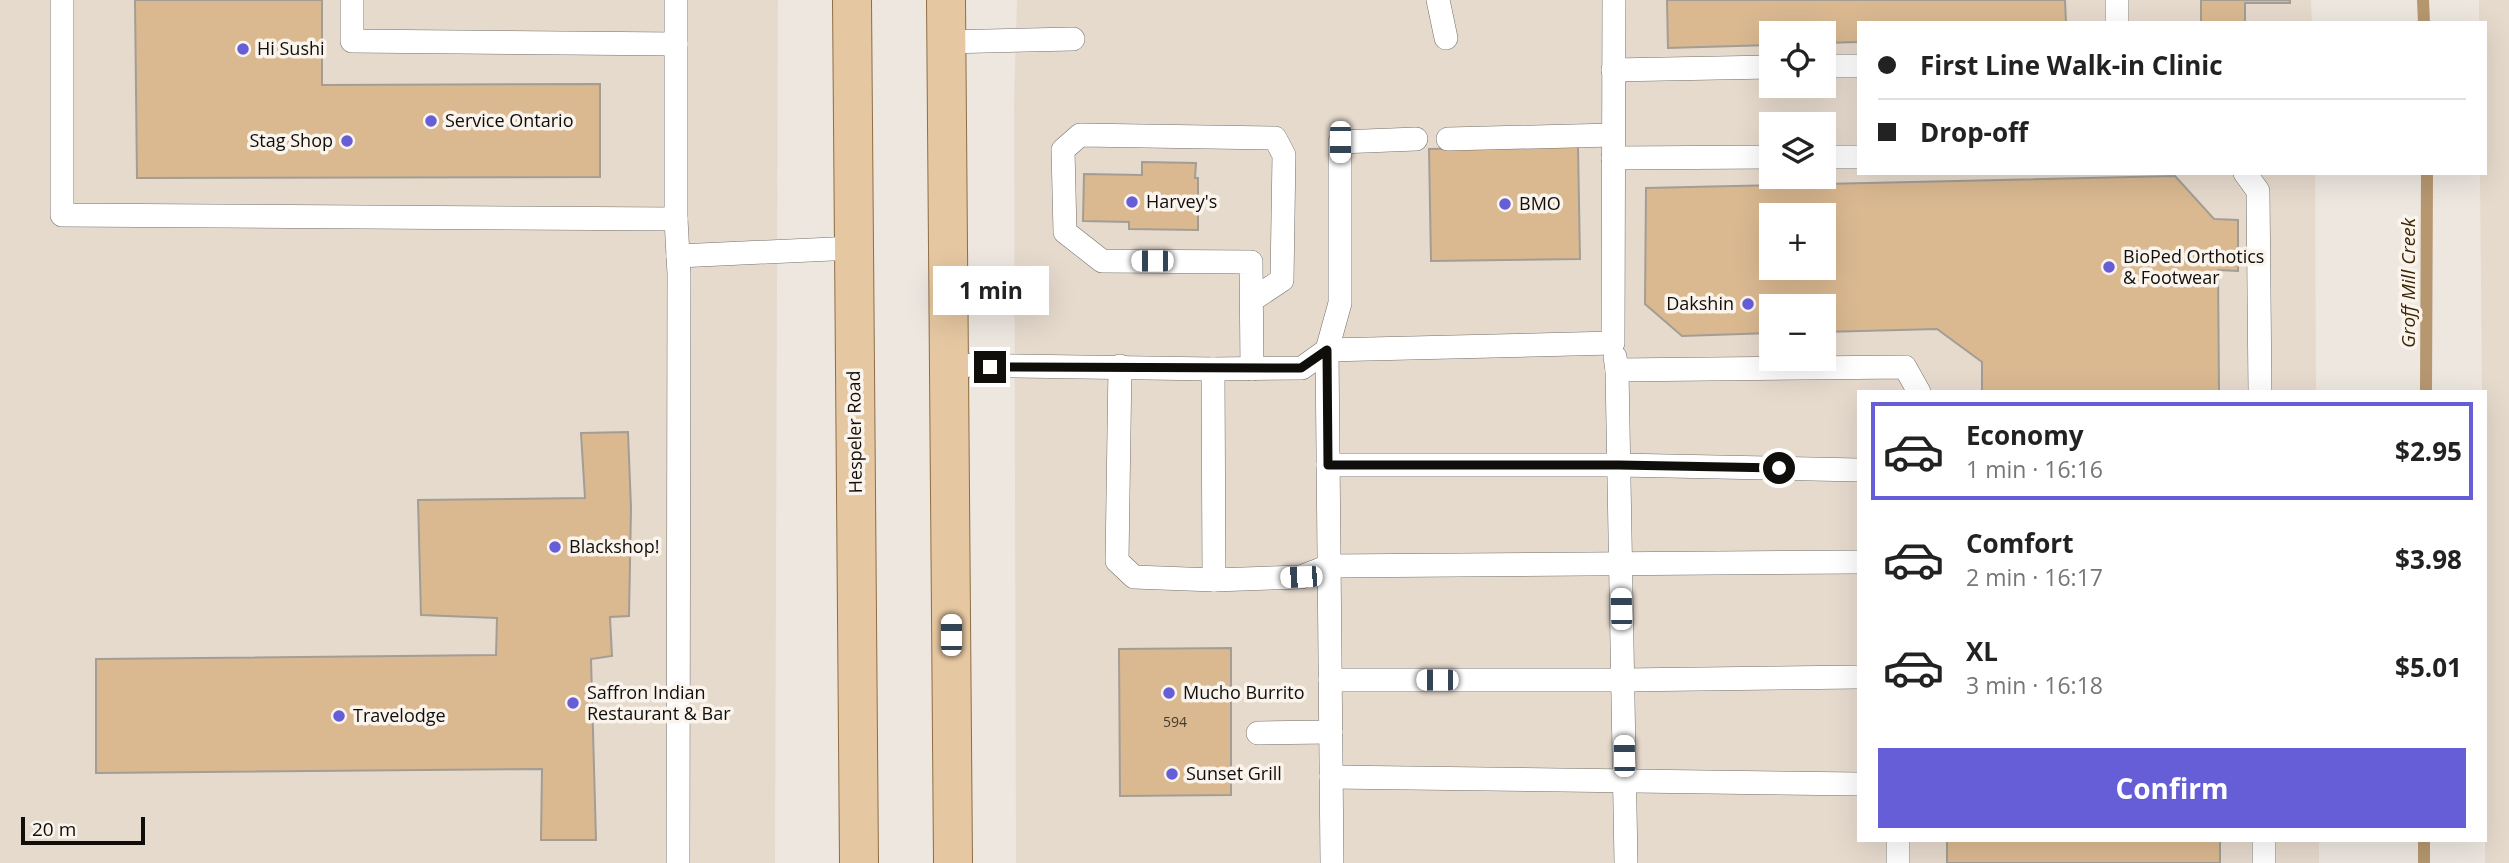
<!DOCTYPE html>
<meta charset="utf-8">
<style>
body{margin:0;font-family:"Open Sans",sans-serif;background:#f2f2f2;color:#222;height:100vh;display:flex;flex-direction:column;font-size:26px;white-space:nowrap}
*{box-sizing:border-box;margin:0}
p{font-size:23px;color:#767676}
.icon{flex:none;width:38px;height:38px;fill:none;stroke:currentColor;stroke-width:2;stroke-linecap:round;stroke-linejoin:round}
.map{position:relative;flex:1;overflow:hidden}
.panel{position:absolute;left:1857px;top:390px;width:630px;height:452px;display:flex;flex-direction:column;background:#fff;border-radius:0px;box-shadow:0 7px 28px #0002}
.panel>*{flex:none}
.top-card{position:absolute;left:1857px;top:21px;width:630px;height:154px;border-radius:0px;box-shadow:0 7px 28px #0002;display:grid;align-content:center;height:154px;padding:0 21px;background:#fff}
.controls{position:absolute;left:1759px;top:21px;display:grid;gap:14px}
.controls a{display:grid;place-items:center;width:77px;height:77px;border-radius:0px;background:#fff;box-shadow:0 7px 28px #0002;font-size:35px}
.scale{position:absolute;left:21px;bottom:18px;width:124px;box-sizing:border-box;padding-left:7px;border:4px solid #100e0b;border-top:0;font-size:19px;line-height:24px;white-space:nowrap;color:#100e0b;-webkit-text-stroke:5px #faf4ed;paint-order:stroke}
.end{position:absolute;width:32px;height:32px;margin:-16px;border:9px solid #100e0b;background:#fff;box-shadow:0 0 0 4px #fff}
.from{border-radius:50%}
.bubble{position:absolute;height:49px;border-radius:0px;background:#fff;box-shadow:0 7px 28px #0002;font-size:23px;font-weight:700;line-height:49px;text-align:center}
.car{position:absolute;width:21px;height:42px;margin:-21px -10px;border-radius:9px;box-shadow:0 0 5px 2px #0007;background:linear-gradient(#fff 24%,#345 0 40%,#fff 0 76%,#345 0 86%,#fff 0)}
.top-card b{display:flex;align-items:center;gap:24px;height:66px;font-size:26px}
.top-card b+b{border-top:2px solid #e0e0e0}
.top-card i{width:18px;height:18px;background:#222}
ul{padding:12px 0 0;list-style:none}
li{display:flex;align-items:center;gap:21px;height:98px;margin:0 14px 10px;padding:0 7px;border:4px solid transparent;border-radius:0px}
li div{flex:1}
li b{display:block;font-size:26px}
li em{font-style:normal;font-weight:700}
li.active{border-color:#665ed7}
li>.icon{width:63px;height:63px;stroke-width:1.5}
.cta{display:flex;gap:14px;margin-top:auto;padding:14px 21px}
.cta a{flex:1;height:80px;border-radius:0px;background:#665ed7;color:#fff;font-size:28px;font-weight:700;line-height:80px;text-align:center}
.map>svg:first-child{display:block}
.built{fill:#e6dacd;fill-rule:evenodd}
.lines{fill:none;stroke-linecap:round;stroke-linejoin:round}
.stream{stroke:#b69770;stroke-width:12}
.building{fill:#dab991;stroke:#a39d96;stroke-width:2;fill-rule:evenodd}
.service-casing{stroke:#746f69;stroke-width:24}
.primary-casing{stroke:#8f6e44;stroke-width:40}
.service{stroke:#fff;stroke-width:23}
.primary{stroke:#e5c7a1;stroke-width:38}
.route{stroke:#100e0b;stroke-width:9}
.poi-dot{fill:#665ed7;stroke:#faf4ed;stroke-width:2.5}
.labels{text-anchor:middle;stroke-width:7;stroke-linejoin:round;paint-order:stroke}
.number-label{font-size:14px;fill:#42392c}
.poi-label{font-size:18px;fill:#100e0b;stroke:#faf4ed;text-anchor:start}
.street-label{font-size:18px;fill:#100e0b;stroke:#faf4ed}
.water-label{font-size:19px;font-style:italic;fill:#3c2504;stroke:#faf4ed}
</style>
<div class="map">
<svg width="2509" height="863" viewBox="0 0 2509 863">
<rect width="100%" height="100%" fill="#ede7e0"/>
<!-- built -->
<g class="built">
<polygon points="0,0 778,0 775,863 0,863"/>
<path d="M1017 0H2311L2312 23H1858V173H2315L2316 392H1858V840H2319V863H1016L1014 101ZM1771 33H1824V86H1771ZM1771 124H1824V177H1771ZM1771 215H1824V268H1771ZM1771 306H1824V359H1771Z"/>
<polygon points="2479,0 2509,0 2509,863 2485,863 2485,392 2482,392 2480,173 2485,173 2485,23 2479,23"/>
</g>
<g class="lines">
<!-- stream -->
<g class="stream">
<polyline points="2423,0 2424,23"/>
<polyline points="2426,392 2427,173"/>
<polyline points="2424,863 2424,840"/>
</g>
</g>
<!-- building -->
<g class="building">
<polygon points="135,0 322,0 322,85 600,84 600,177 137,178"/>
<polygon points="1667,0 2065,0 2066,23 1858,23 1858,42 1824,43 1824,33 1771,33 1771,45 1668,48"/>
<polygon points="2201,0 2290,0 2290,3 2245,3 2245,23 2201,23"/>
<polygon points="1578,146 1580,259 1431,261 1429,149"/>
<polygon points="1142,162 1196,163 1195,178 1198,178 1198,230 1129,229 1129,222 1083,221 1084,174 1142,175"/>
<path d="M2175 176 2214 219 2238 220V271L2218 270 2219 392H1982V362L1937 329 1824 332V306H1771V333L1682 336 1645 304 1646 188ZM1771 215H1824V268H1771Z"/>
<polygon points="628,432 631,508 629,616 610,617 612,656 591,659 596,840 541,840 542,769 96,773 96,659 496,655 497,618 421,615 418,500 585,498 581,433"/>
<polygon points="1231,648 1231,795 1120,796 1119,649"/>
<rect x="1947" y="840" width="273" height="23"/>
</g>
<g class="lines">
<!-- service casing -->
<g class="service-casing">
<g id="service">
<polyline points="62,0 62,215 676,219"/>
<polyline points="352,0 352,41 676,44"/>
<polyline points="676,0 676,219 679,274 678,863"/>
<polyline points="1438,0 1446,38"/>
<polyline points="2117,0 2117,23"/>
<polyline points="946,42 1073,39"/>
<polyline points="1824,66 1858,66"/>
<polyline points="1613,70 1771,67"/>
<polyline points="1448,139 1613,135"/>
<polyline points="1824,157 1858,157"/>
<polyline points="1613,158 1771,157"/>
<polyline points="2245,173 2258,191 2260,392"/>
<polyline points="678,256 854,248"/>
<polyline points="1615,357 1617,370 1905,367 1919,392"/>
<polyline points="949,365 1213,369 1302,368 1327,350 1613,343 1614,0"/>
<polyline points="1120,366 1117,561 1134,577 1214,580 1301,577 1329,566 1858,562"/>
<polyline points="1213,369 1214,580"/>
<polyline points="1252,369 1251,262 1102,261 1065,232 1063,150 1080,135 1275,138 1284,155 1282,280 1252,300"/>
<polyline points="1617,370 1626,863"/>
<polyline points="1328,465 1619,465 1858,470"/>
<polyline points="1330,680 1623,680 1858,677"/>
<polyline points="1258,733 1331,732"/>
<polyline points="1331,777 1858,784"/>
<polyline points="2264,840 2264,863"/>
<polyline points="1332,863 1327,350 1340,303 1340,142 1416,139"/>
<polyline points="1898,863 1898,840"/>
</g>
</g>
<!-- primary casing -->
<g class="primary-casing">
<g id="primary">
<polyline points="852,0 859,863"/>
<polyline points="946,0 953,863"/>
</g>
</g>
<!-- service -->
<use href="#service" class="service"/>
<!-- primary -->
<use href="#primary" class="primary"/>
</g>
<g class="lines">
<!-- route -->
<polyline class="route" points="990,367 1301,368 1327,350 1328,465 1619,465 1779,468"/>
</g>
<!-- markers -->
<g class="poi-dot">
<circle cx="243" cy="49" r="7"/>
<circle cx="431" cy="121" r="7"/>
<circle cx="347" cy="141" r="7"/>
<circle cx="1132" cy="202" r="7"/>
<circle cx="1505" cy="204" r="7"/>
<circle cx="2109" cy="267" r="7"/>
<circle cx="1748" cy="304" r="7"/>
<circle cx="555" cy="547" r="7"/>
<circle cx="1169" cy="693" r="7"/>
<circle cx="573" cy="703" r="7"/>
<circle cx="339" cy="716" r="7"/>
<circle cx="1172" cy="774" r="7"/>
</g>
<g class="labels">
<!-- number labels -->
<g class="number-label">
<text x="1175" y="727">594</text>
</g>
<!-- poi labels -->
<g class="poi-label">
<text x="257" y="55">Hi Sushi</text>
<text x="445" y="127">Service Ontario</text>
<text x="333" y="147" text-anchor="end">Stag Shop</text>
<text x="1146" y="208">Harvey's</text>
<text x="1519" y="210">BMO</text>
<text x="2123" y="263">BioPed Orthotics<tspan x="2123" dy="21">&amp; Footwear</tspan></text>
<text x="1734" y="310" text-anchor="end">Dakshin</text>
<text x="569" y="553">Blackshop!</text>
<text x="587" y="699">Saffron Indian<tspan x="587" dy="21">Restaurant &amp; Bar</tspan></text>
<text x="1183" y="699">Mucho Burrito</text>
<text x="353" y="722">Travelodge</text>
<text x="1186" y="780">Sunset Grill</text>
</g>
<!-- street labels -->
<g class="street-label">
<text transform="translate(855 432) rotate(-91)" y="6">Hespeler Road</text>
</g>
<!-- water labels -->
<g class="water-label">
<text transform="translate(2408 283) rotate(-90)" y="7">Groff Mill Creek</text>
</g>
</g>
</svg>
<div class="controls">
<a><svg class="icon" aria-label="locate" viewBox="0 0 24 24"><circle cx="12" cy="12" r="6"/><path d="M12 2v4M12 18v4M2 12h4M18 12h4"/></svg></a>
<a><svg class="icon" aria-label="layers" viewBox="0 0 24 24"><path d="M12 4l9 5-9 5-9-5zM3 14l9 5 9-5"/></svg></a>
<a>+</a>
<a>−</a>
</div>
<div class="scale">20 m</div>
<i class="end from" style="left:1779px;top:468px"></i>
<i class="end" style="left:990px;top:367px"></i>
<div class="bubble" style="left:933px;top:266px;width:116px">1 min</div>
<i class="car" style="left:1340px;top:142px;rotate:180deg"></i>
<i class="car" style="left:1152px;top:261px;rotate:270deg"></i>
<i class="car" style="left:1301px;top:577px;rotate:268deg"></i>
<i class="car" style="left:1621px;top:609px;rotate:359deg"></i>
<i class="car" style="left:951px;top:635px;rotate:0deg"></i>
<i class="car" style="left:1437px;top:680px;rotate:270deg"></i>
<i class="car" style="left:1624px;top:756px;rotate:359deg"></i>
<div class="top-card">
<b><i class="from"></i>First Line Walk-in Clinic</b>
<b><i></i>Drop-off</b>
</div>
<section class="panel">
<ul>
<li class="active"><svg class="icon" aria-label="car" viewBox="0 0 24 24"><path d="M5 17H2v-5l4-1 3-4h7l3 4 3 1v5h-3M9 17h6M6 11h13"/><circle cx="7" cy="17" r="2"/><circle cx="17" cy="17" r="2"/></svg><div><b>Economy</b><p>1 min · 16:16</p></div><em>$2.95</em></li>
<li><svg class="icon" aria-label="car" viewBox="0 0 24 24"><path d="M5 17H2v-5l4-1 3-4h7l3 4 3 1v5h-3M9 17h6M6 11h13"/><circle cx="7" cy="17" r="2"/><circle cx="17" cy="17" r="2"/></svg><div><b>Comfort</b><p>2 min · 16:17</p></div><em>$3.98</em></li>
<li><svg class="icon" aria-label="car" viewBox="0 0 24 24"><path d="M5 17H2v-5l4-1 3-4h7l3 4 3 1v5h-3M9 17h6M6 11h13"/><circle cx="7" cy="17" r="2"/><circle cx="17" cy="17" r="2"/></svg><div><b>XL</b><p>3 min · 16:18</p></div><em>$5.01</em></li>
</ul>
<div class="cta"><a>Confirm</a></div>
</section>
</div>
